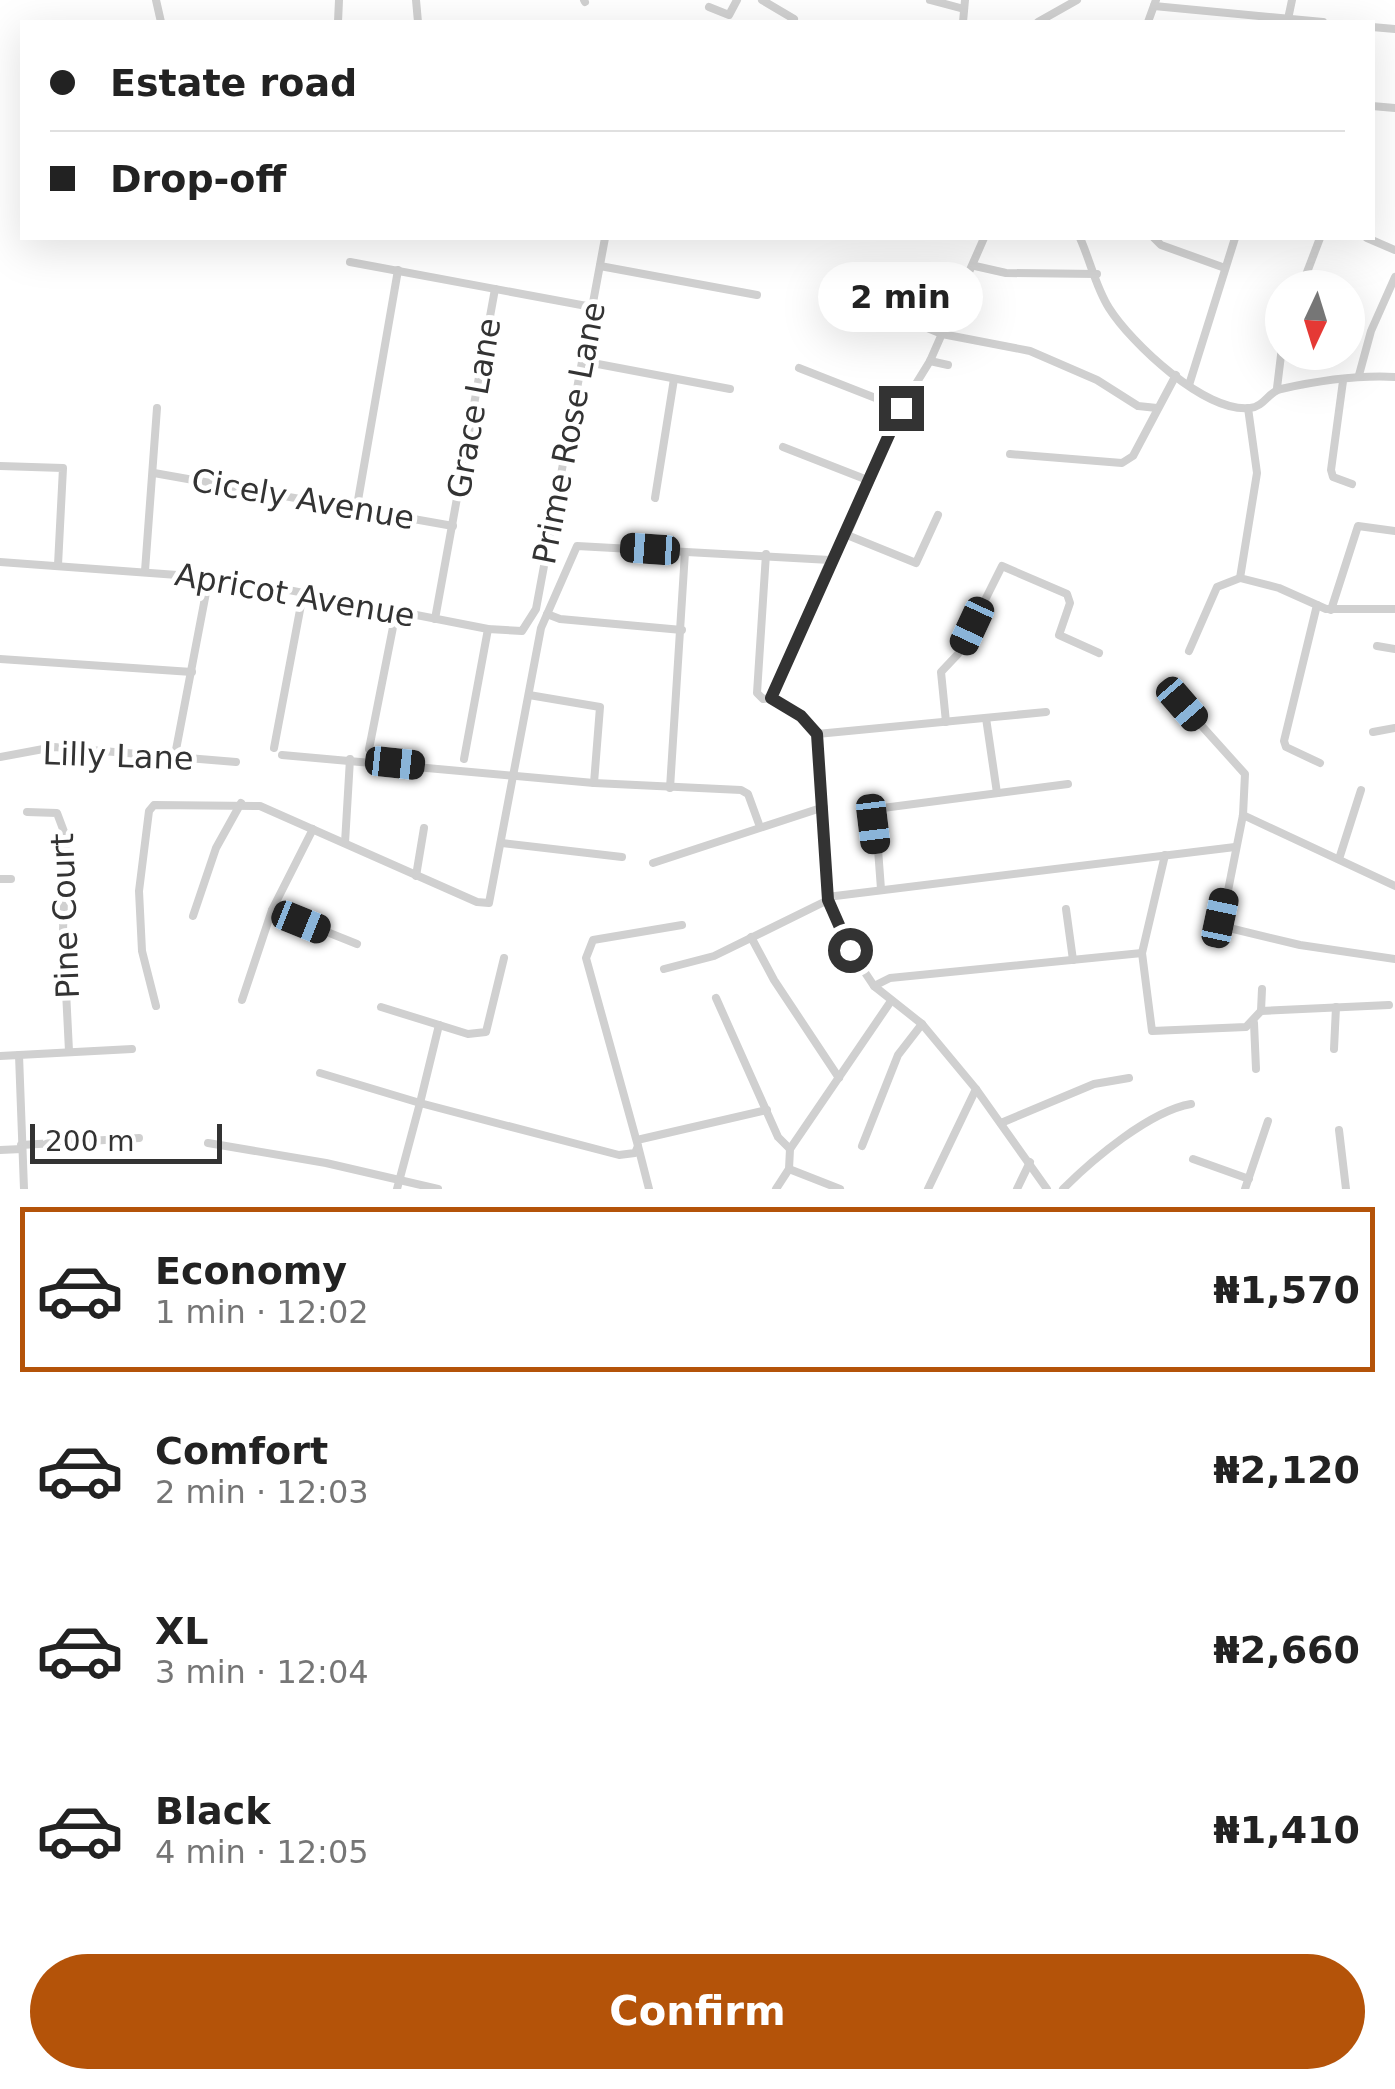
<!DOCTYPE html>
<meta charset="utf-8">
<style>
body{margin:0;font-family:"DejaVu Sans",sans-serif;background:#f2f2f2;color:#222;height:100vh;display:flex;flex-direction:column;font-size:38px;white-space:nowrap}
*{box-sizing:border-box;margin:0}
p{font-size:32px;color:#767676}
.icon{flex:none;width:55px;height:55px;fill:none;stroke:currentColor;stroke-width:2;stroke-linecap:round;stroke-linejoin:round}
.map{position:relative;height:1189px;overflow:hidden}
.drawer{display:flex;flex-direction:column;background:#fff;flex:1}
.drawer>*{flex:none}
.hud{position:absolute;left:20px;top:20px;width:1355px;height:220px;border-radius:0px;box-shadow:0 10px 40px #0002;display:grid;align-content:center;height:220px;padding:0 30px;background:#fff}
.needle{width:65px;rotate:184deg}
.buttons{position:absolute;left:1265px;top:270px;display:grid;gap:20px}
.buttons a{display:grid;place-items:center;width:100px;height:100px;border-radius:50%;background:#fff;box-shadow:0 10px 40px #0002;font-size:50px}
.scale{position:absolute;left:30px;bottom:25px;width:192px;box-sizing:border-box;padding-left:10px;border:5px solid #333;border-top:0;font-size:28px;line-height:35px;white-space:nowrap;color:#333;-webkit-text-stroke:8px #fff;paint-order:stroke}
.end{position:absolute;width:45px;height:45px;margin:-22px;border:12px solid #333;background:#fff;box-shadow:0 0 0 5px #fff}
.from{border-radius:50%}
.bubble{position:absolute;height:70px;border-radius:35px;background:#fff;box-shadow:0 10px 40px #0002;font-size:32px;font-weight:700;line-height:70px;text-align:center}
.car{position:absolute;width:30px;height:60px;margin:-30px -15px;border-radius:12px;box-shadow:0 0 8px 2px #0007;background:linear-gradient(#222 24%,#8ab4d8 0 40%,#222 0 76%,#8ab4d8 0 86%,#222 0)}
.hud b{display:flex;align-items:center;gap:35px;height:95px;font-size:38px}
.hud b+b{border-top:2px solid #e0e0e0}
.hud i{width:25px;height:25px;background:#222}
ul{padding:18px 0 0;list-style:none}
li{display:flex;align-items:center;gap:30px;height:165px;margin:0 20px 15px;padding:0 10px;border:5px solid transparent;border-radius:0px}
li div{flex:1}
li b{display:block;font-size:38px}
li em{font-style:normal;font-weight:700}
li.on{border-color:#b45309}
li>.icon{width:90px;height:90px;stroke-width:1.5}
.action{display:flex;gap:20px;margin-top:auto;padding:20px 30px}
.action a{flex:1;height:115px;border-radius:60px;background:#b45309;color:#fff;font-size:40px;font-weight:700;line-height:115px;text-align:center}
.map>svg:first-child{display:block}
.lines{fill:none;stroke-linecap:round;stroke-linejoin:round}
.street{stroke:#d0d0d0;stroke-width:8}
.route{stroke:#333;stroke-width:12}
.labels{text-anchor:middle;stroke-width:10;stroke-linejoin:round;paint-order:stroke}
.street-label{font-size:32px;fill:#333;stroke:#fff}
</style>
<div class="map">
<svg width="1395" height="1189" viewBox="0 0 1395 1189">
<rect width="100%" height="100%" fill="#fff"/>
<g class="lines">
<!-- street -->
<g class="street">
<polyline points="156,0 161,22"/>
<polyline points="416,0 418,22"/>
<polyline points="584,0 585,2"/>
<polyline points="762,0 794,19"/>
<polyline points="930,0 964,9"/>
<polyline points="1154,6 1323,22"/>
<polyline points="709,7 729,15 737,0"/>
<polyline points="1288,19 1292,0"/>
<polyline points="338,22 339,0"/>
<polyline points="963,22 965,0"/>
<polyline points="1038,22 1077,0"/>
<polyline points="1148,22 1156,0"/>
<polyline points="1372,27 1395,29"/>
<polyline points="1372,106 1395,108"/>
<polyline points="984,238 930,361 901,408 847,535 830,560 771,698 801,716 817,734 1046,712"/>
<path d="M1080 238C1090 260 1096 288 1109 308 1131 343 1205 413 1250 408 1264 407 1269 391 1281 389 1317 381 1358 375 1395 377"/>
<polyline points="1154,238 1161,245 1225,268"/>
<polyline points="1367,238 1395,250"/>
<polyline points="350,262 592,307"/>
<polyline points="600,266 757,295"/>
<polyline points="975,266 1006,273 1097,274"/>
<polyline points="1301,288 1320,238"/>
<polyline points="859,300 942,334 1030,351 1097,380 1138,406 1157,408"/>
<polyline points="582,361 730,389"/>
<polyline points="930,361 948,365"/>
<polyline points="799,368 901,408"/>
<polyline points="1359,375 1371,331 1395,277"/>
<polyline points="1343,381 1331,470 1333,477 1352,484"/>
<polyline points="1189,385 1235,238"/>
<polyline points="1277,388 1282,347"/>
<polyline points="1248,408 1257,473 1240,578 1279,588 1326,609 1395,609"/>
<polyline points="783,447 870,481"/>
<polyline points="1010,454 1122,463 1133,456 1176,375"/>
<polyline points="0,466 63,468 58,565"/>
<polyline points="154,473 453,526"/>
<polyline points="655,498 674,379"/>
<polyline points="357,506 398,270"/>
<polyline points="847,535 916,563 938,515"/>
<polyline points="766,554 757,693 763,699 771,698"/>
<polyline points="0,562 232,579 488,629 522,631 536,609 605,238"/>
<polyline points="145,571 157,408"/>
<polyline points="1317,605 1284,741 1286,747 1320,763"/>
<polyline points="1331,610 1358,526 1395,531"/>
<polyline points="547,614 560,619 682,630"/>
<polyline points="435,619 495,289"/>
<polyline points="1377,646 1395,649"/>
<polyline points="1189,651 1217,587 1240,578"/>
<polyline points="0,659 192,672"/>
<polyline points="529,695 600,707 594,783"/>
<polyline points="1182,704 1245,774 1243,815 1221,926 1300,945 1395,959"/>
<polyline points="986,718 997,793"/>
<polyline points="946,722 941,672 958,654 1002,566 1067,594 1070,603 1059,635 1099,653"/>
<polyline points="1373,732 1395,728"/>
<polyline points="817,734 827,897 850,950 874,986 922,1024 976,1089 1047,1189"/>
<polyline points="274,748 303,594"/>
<polyline points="369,749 396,612"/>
<polyline points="175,755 209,577"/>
<polyline points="282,755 594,783 741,790 748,794 760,827"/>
<polyline points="0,757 54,747 236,762"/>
<polyline points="464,759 488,629"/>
<polyline points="670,788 685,552"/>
<polyline points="27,812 57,813 66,837 63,931 69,1051"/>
<polyline points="1243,815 1395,886"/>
<polyline points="345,843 350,759"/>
<polyline points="502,843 622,857"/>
<polyline points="1165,855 1142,953 1152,1031 1246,1027 1261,1011 1262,989"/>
<polyline points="1339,859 1361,790"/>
<polyline points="653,863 824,807"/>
<polyline points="416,876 424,828"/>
<polyline points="0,879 11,879"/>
<polyline points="881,889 875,809 1068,784"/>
<polyline points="827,897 1235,847"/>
<polyline points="1066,909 1073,960"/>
<polyline points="272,910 357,944"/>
<polyline points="193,916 216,848 241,803"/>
<polyline points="751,937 774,980 839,1078"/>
<polyline points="664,969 714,956 828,900"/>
<polyline points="874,986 890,978 1142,953"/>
<polyline points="716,998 778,1137 790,1149"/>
<polyline points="242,1000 272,910 313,829"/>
<polyline points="156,1006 142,951 139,891 149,811 154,805 260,806 477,902 489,903 541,628 577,546 830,560"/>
<polyline points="381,1007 468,1034 486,1032 504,958"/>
<polyline points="1261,1011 1389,1005"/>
<polyline points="1254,1023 1256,1069"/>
<polyline points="439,1025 420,1103 619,1155 635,1153 638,1146 586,958 593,940 682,925"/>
<polyline points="1334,1049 1336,1007"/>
<polyline points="19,1055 24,1189"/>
<polyline points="0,1056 132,1049"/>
<polyline points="320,1073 420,1103 397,1189"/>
<polyline points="1001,1123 1094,1084 1129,1078"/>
<polyline points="1339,1130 1346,1189"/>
<polyline points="637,1140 767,1110"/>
<polyline points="208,1143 326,1163 438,1189"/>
<polyline points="21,1145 139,1138"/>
<polyline points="638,1146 649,1189"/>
<polyline points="862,1146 898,1055 922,1024"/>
<polyline points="0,1150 22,1149"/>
<polyline points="1193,1159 1249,1179"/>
<polyline points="789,1169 840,1189"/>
<polyline points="776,1189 789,1169 790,1149 891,1001"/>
<polyline points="928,1189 976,1089"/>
<polyline points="1017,1189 1030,1162"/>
<path d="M1063 1189C1093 1159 1150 1111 1191 1104"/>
<polyline points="1245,1189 1268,1121"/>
</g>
</g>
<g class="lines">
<!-- route -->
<polyline class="route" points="850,950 828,900 817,734 801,716 771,698 901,408"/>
</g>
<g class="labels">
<!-- street labels -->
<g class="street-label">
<text transform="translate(474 408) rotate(-80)" y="11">Grace Lane</text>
<text transform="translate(569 433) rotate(-79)" y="11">Prime Rose Lane</text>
<text transform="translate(303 499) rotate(10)" y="11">Cicely Avenue</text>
<text transform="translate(295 595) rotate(10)" y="11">Apricot Avenue</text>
<text transform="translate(118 756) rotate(2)" y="11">Lilly Lane</text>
<text transform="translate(65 916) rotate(-92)" y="11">Pine Court</text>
</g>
</g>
</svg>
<div class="buttons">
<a><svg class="needle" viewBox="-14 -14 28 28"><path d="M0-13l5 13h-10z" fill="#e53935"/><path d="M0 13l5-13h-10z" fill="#767676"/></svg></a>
</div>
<div class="scale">200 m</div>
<i class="end from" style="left:850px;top:950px"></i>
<i class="end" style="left:901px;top:408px"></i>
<div class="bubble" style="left:818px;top:262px;width:165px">2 min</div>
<i class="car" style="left:650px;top:549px;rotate:274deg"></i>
<i class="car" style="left:972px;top:626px;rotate:205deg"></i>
<i class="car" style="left:1182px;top:704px;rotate:139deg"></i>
<i class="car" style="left:395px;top:763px;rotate:96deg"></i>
<i class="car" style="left:873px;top:824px;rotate:173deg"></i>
<i class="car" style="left:1220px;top:918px;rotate:12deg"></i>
<i class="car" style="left:301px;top:922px;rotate:112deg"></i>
<div class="hud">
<b><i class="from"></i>Estate road</b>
<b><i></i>Drop-off</b>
</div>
</div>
<section class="drawer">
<ul>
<li class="on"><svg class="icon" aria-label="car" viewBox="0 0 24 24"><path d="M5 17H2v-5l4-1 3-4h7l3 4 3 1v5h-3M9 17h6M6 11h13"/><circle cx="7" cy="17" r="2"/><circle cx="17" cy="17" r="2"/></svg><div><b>Economy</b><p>1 min · 12:02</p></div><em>₦1,570</em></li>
<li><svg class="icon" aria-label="car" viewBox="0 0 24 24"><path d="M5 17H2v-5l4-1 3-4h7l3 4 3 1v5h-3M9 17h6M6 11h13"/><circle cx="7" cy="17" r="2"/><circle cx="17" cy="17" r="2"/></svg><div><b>Comfort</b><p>2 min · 12:03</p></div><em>₦2,120</em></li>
<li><svg class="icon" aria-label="car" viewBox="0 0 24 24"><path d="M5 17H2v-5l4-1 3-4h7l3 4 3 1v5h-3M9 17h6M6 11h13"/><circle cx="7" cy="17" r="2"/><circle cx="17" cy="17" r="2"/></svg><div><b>XL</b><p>3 min · 12:04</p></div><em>₦2,660</em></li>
<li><svg class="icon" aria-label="car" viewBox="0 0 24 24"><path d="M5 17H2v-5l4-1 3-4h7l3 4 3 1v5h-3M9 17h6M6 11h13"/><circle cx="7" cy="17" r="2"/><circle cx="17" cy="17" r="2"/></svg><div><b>Black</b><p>4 min · 12:05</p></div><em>₦1,410</em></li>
</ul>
<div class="action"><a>Confirm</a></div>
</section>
